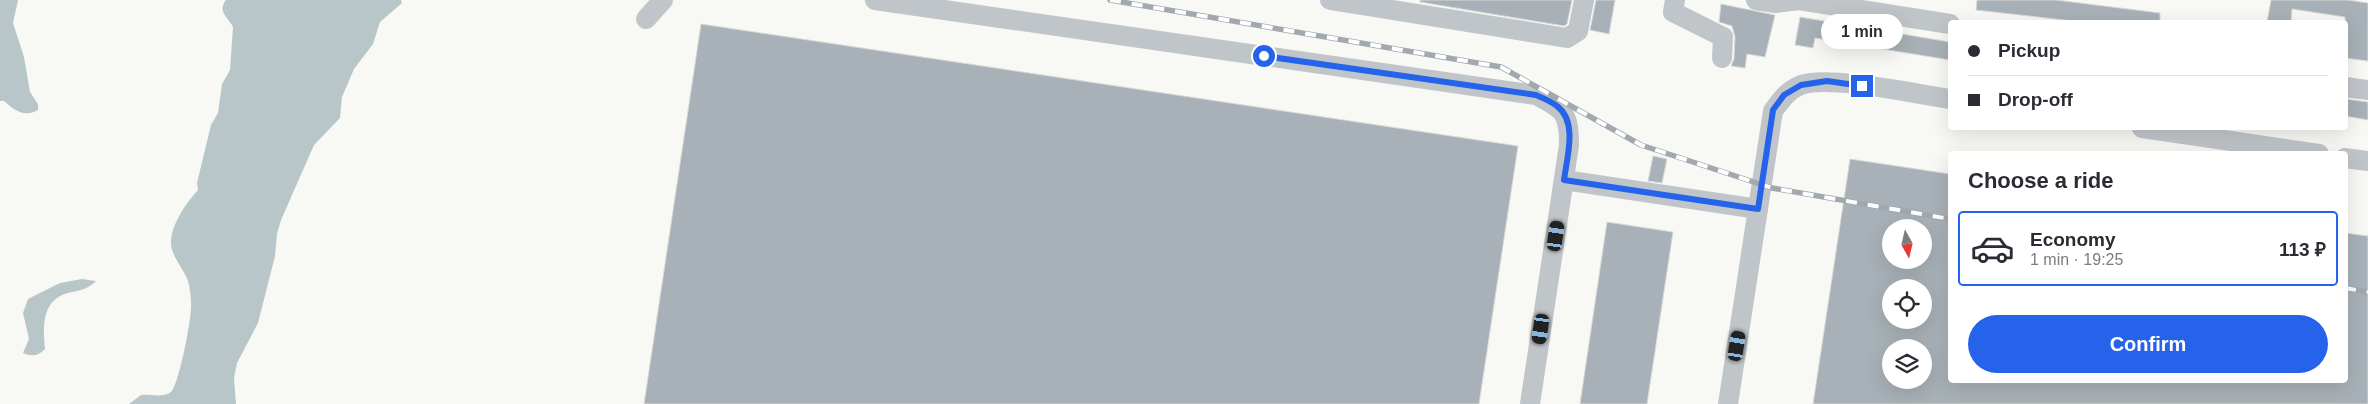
<!DOCTYPE html>
<meta charset="utf-8">
<style>
body{margin:0;font-family:Helvetica,sans-serif;background:#f7f7f7;color:#2b2b33;height:100vh;display:flex;flex-direction:column;font-size:19px;white-space:nowrap}
*{box-sizing:border-box;margin:0}
p{font-size:16px;color:#7c7c81}
.icon{flex:none;width:28px;height:28px;fill:none;stroke:currentColor;stroke-width:2;stroke-linecap:round;stroke-linejoin:round}
.map{position:relative;flex:1;overflow:hidden}
.side{position:absolute;left:1948px;top:151px;width:400px;height:232px;display:flex;flex-direction:column;background:#fff;border-radius:5px;box-shadow:0 5px 20px #0002}
.side>*{flex:none}
.top-card{position:absolute;left:1948px;top:20px;width:400px;height:110px;border-radius:5px;box-shadow:0 5px 20px #0002;display:grid;align-content:center;height:110px;padding:0 20px;background:#fff}
.needle{width:32px;rotate:172deg}
.tools{position:absolute;left:1882px;top:219px;display:grid;gap:10px}
.tools a{display:grid;place-items:center;width:50px;height:50px;border-radius:50%;background:#fff;box-shadow:0 5px 20px #0002;font-size:25px}
.end{position:absolute;width:22px;height:22px;margin:-11px;border:6px solid #2563eb;background:#fff;box-shadow:0 0 0 2px #fff}
.from{border-radius:50%}
.bubble{position:absolute;height:35px;border-radius:18px;background:#fff;box-shadow:0 5px 20px #0002;font-size:16px;font-weight:800;line-height:35px;text-align:center}
.car{position:absolute;width:15px;height:30px;margin:-15px -8px;border-radius:6px;box-shadow:0 0 4px 1px #0007;background:linear-gradient(#222 24%,#8ab4d8 0 40%,#222 0 76%,#8ab4d8 0 86%,#222 0)}
.top-card b{display:flex;align-items:center;gap:18px;height:48px;font-size:19px}
.top-card b+b{border-top:1px solid #e1e1e2}
.top-card i{width:12px;height:12px;background:#2b2b33}
ul{padding:0;list-style:none}
li{display:flex;align-items:center;gap:15px;height:75px;margin:0 10px 8px;padding:0 10px;border:2px solid transparent;border-radius:5px}
li div{flex:1}
li b{display:block;font-size:19px}
li em{font-style:normal;font-weight:800}
li.selected{border-color:#2563eb}
li>.icon{width:45px;height:45px;stroke-width:1.5}
h2{padding:0 20px;font-size:22px;line-height:60px}
.primary-button{display:flex;gap:10px;margin-top:auto;padding:10px 20px}
.primary-button a{flex:1;height:58px;border-radius:30px;background:#2563eb;color:#fff;font-size:20px;font-weight:800;line-height:58px;text-align:center}
.map>svg:first-child{display:block}
.water{fill:#b8c6c9}
.building{fill:#a8b1b7;stroke:#d9d9d7;fill-rule:evenodd}
.lines{fill:none;stroke-linecap:round;stroke-linejoin:round}
.minor{stroke:#c0c5c9;stroke-width:20}
.rail-casing{stroke:#a1a9af;stroke-width:5.5}
.rail{stroke:#fff;stroke-width:4;stroke-dasharray:11;stroke-linecap:butt}
.route{stroke:#2563eb;stroke-width:6}
</style>
<div class="map">
<svg width="2368" height="404" viewBox="0 0 2368 404">
<rect width="100%" height="100%" fill="#f8f8f5"/>
<!-- water -->
<g class="water">
<path d="M0 0H18L13 23 24 57 30 92 38 104V110C24 118 14 110 4 101H0Z"/>
<path d="M226 0H401L402 3 380 22 373 44 354 69 342 97 340 118 314 145 281 220 277 234 275 256 258 323 237 363 234 378 236 404H129L141 395C150 394 163 398 171 392 179 385 192 317 191 304 191 297 190 288 188 281 184 269 171 256 171 243 171 225 186 203 198 190L197 183 211 125 218 113 222 84 230 70 233 27C228 17 217 12 226 0Z"/>
<path d="M82 279 96 281C87 290 80 290 68 293 41 300 43 328 45 349 38 356 33 357 23 353L29 339 23 313 28 299 60 283Z"/>
</g>
<!-- building -->
<g class="building">
<polygon points="1420,0 1572,0 1567,24 1564,26 1420,2"/>
<polygon points="1596,0 1615,0 1609,34 1590,30"/>
<polygon points="1977,0 2056,0 2160,13 2160,22 2082,22 1976,10"/>
<polygon points="2271,0 2348,0 2368,3 2368,61 2345,58 2345,17 2292,9 2291,22 2267,22"/>
<polygon points="1721,4 1775,15 1765,57 1747,54 1745,68 1731,66 1734,59 1735,37 1732,26 1719,22"/>
<polygon points="1800,17 1950,42 1950,60 1815,38 1813,48 1795,45"/>
<polygon points="701,24 1518,146 1479,404 644,404"/>
<polygon points="2345,99 2368,102 2368,120 2345,116"/>
<polygon points="1653,156 1667,159 1662,183 1648,181"/>
<path d="M1850 159 1950 174V381H2345V233L2368 236V404H1813ZM1891 228H1924V260H1891ZM1891 288H1924V320H1891ZM1891 348H1924V380H1891Z"/>
<polygon points="1607,222 1673,232 1647,404 1580,404"/>
</g>
<g class="lines">
<!-- minor -->
<g class="minor">
<path d="M875 0 1536 95C1564 109 1569 113 1569 145L1530 404"/>
<polyline points="1330,0 1567,38 1578,31 1584,0"/>
<polyline points="1675,0 1673,12 1723,37 1722,58"/>
<polyline points="1756,0 1776,3 1799,0 1950,24"/>
<polyline points="646,19 663,0"/>
<polyline points="2345,87 2368,90"/>
<polyline points="2142,128 2319,154"/>
<polyline points="2345,158 2368,161"/>
<polyline points="1564,180 1758,209"/>
<path d="M1728 404 1773 111C1781 100 1788 90 1801 85 1830 75 1916 94 1950 99"/>
</g>
<!-- rail casing -->
<g class="rail-casing">
<g id="rail">
<polyline points="1110,0 1501,67 1641,145 1772,188 1950,219"/>
<polyline points="2345,288 2368,292"/>
</g>
</g>
<!-- rail -->
<use href="#rail" class="rail"/>
</g>
<g class="lines">
<!-- route -->
<path class="route" d="M1264 56 1536 95C1543 98 1551 101 1557 106 1578 122 1567 157 1564 180L1758 209 1773 110 1784 95 1801 85 1827 81 1862 86"/>
</g>
</svg>
<div class="tools">
<a><svg class="needle" viewBox="-14 -14 28 28"><path d="M0-13l5 13h-10z" fill="#e53935"/><path d="M0 13l5-13h-10z" fill="#7c7c81"/></svg></a>
<a><svg class="icon" aria-label="locate" viewBox="0 0 24 24"><circle cx="12" cy="12" r="6"/><path d="M12 2v4M12 18v4M2 12h4M18 12h4"/></svg></a>
<a><svg class="icon" aria-label="layers" viewBox="0 0 24 24"><path d="M12 4l9 5-9 5-9-5zM3 14l9 5 9-5"/></svg></a>
</div>
<i class="end from" style="left:1264px;top:56px"></i>
<i class="end" style="left:1862px;top:86px"></i>
<div class="bubble" style="left:1821px;top:14px;width:82px">1 min</div>
<i class="car" style="left:1556px;top:236px;rotate:8deg"></i>
<i class="car" style="left:1541px;top:329px;rotate:188deg"></i>
<i class="car" style="left:1737px;top:346px;rotate:9deg"></i>
<div class="top-card">
<b><i class="from"></i>Pickup</b>
<b><i></i>Drop-off</b>
</div>
<section class="side">
<h2>Choose a ride</h2>
<ul>
<li class="selected"><svg class="icon" aria-label="car" viewBox="0 0 24 24"><path d="M5 17H2v-5l4-1 3-4h7l3 4 3 1v5h-3M9 17h6M6 11h13"/><circle cx="7" cy="17" r="2"/><circle cx="17" cy="17" r="2"/></svg><div><b>Economy</b><p>1 min · 19:25</p></div><em>113 ₽</em></li>
</ul>
<div class="primary-button"><a>Confirm</a></div>
</section>
</div>
